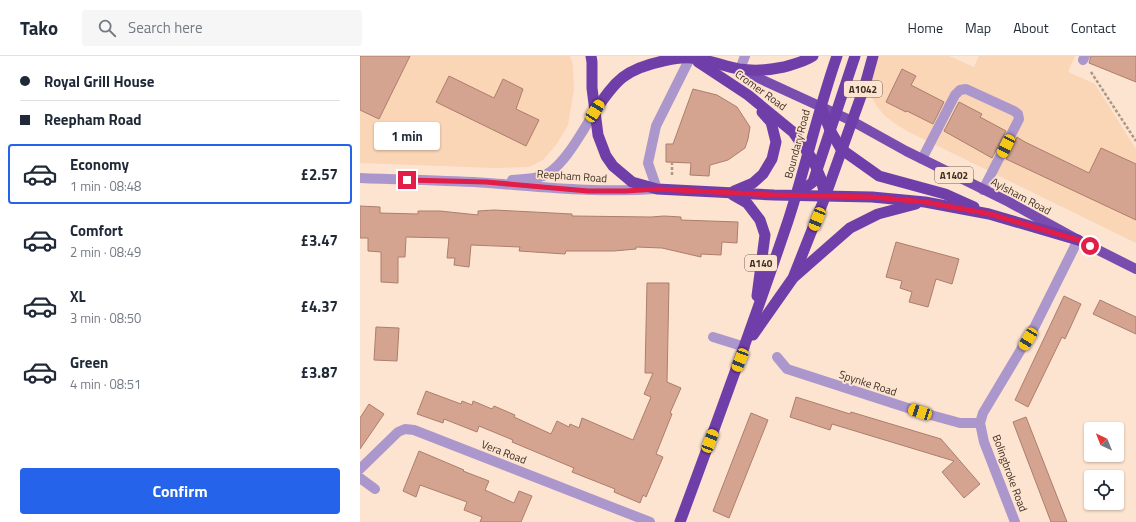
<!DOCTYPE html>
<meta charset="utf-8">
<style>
body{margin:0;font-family:"Titillium Web",sans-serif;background:#f6f6f7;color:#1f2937;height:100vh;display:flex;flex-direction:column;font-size:15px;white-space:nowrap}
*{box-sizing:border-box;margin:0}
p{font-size:13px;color:#747a83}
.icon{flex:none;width:22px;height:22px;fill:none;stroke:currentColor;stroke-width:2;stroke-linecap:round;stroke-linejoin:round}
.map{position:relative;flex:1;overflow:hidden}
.details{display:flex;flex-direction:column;background:#fff;width:360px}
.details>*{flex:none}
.top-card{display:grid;align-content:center;height:88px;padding:0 20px;background:#fff}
.needle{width:26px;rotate:317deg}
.tools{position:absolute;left:724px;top:366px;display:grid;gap:8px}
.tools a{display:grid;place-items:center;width:40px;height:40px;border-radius:4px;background:#fff;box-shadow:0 1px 3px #0004;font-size:20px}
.end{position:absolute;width:18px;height:18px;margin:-9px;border:5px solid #e11d48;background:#fff;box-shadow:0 0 0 2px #fff}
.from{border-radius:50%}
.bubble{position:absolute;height:28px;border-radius:4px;background:#fff;box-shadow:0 1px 3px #0004;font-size:13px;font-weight:700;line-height:28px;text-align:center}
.car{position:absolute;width:12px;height:24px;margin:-12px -6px;border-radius:5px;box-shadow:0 0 3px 1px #0007;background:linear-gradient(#f5c518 24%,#345 0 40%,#f5c518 0 76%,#345 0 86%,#f5c518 0)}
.top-card b{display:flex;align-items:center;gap:14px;height:38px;font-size:15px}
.top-card b+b{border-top:1px solid #e0e1e3}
.top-card i{width:10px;height:10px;background:#1f2937}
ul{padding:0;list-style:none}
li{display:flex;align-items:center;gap:12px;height:60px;margin:0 8px 6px;padding:0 12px;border:2px solid transparent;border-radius:4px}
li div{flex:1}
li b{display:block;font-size:15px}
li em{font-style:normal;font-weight:700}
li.active{border-color:#2563eb}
li>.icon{width:36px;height:36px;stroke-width:1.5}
.button{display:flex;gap:8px;margin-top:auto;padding:8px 20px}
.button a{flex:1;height:46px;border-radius:4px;background:#2563eb;color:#fff;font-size:16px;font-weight:700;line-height:46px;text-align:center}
header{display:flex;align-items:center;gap:24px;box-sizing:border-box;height:56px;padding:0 20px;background:#fff;border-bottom:1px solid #e0e1e3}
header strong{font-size:19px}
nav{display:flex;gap:22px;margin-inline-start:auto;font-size:14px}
.search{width:280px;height:36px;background:#f6f6f7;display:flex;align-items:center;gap:10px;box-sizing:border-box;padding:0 14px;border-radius:4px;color:#747a83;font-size:15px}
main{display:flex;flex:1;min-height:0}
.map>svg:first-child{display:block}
.built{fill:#fad5b6}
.building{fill:#d4a491;stroke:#ac7e6c}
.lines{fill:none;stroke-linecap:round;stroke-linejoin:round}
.path{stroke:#ab9786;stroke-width:2.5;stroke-dasharray:3 2;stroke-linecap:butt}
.service{stroke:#ac97cd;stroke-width:10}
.minor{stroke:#ac97cd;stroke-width:10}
.tertiary{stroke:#ac97cd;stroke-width:10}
.primary{stroke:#794daf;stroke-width:10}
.trunk{stroke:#703ea9;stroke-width:11}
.route{stroke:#e11d48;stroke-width:5}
.labels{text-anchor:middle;stroke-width:3.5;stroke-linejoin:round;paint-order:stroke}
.shield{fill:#fce4d0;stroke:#776556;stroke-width:1}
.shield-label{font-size:10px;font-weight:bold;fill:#3e2f22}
.street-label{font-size:11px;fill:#3e2f22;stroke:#fce4d0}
</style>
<header>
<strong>Tako</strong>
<div class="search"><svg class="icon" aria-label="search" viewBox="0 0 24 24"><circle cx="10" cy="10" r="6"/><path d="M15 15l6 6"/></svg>Search here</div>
<nav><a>Home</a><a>Map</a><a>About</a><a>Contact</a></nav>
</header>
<main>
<section class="details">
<div class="top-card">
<b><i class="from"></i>Royal Grill House</b>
<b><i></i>Reepham Road</b>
</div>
<ul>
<li class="active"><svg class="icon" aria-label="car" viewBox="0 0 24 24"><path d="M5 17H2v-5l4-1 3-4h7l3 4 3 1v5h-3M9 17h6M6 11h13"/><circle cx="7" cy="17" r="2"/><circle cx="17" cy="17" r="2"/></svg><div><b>Economy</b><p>1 min · 08:48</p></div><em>£2.57</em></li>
<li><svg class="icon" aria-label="car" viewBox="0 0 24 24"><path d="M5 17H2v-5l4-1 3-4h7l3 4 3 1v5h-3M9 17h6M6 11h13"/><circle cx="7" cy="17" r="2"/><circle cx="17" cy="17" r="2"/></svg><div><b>Comfort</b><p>2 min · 08:49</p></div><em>£3.47</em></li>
<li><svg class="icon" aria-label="car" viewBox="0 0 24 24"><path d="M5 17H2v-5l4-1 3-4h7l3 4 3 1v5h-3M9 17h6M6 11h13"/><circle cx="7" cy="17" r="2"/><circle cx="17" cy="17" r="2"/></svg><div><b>XL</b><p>3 min · 08:50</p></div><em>£4.37</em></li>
<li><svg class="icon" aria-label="car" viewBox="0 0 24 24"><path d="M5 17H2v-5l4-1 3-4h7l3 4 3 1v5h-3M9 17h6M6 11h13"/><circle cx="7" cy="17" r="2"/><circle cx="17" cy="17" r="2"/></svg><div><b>Green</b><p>4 min · 08:51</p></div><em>£3.87</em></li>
</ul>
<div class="button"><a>Confirm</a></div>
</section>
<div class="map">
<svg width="776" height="466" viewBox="0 0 776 466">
<rect width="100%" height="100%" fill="#fce4d0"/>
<!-- built -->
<g class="built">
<polygon points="0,0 210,0 213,9 214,33 208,69 196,89 183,104 169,111 135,112 0,107"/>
<polygon points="517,0 589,0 614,11 619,0 715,0 708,16 735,28 776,93 776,187 547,75 534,67 524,59 516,49 510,38 510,20"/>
</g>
<!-- building -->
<g class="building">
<polygon points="0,0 50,0 19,63 0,54"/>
<polygon points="731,0 776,0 776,26 729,7"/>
<polygon points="542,13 556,20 551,29 584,46 573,68 547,55 546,56 526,46"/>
<polygon points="89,20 134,42 143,23 163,33 156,53 179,64 166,90 76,46"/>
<polygon points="333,33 357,39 377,51 390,71 388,83 385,92 368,104 350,109 349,120 330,119 331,107 306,106 306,88 313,88"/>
<polygon points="599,46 622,58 620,61 646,75 632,102 584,75"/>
<polygon points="657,81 665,86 729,117 741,92 776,108 776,164 646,103"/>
<polygon points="0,150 20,151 20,157 58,158 58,155 80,155 118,159 118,155 134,154 212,158 212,160 291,161 304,160 321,161 321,164 378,166 377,187 362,186 361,199 341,198 341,201 302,192 276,191 276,193 254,195 206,195 205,198 159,195 160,191 111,189 109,211 94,209 95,202 87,202 89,182 46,181 45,201 38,201 38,227 21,226 21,196 8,195 8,182 0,182"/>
<polygon points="536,186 599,203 592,228 576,223 568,251 549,246 552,236 540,232 542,225 526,221"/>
<polygon points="287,227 309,227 307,326 321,332 310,357 312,358 296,398 303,401 286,441 283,439 280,447 254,436 255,433 212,416 214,412 152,386 153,384 119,370 117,376 84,363 83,367 57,358 66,335 101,348 102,345 112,349 113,345 132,353 134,350 155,359 154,361 191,378 197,365 209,371 210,368 219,372 222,362 273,384 291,341 284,338 293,317 285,317"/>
<polygon points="704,240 721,248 705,283 702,281 668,351 655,344"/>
<polygon points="740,244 776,261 776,278 733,258"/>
<polygon points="16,271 39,272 37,305 14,304"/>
<polygon points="436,341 490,358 491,356 581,383 620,428 604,442 582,416 594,405 472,368 470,374 430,361"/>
<polygon points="9,348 24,358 0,393 0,362"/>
<polygon points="391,357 408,364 369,462 353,455"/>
<polygon points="666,361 707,466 691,466 653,366"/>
<polygon points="59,395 104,414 103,415 129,425 125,434 154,447 159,435 172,440 161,466 120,466 122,461 104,454 107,446 60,429 56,441 43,435"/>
</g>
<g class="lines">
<!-- path -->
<g class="path">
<polyline points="731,16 776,85"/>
<polyline points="312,119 312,107"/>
</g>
<!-- service -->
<g class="service">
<polyline points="380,13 385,0"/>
<polyline points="562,103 595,39 600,34 606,33 654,55 658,58 659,63 623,134"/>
<polyline points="297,133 288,107 296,70 330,2"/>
<polyline points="353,281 385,291"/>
</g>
<!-- minor -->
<g class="minor">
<polyline points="723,4 725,0"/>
<polyline points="417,301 427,313 560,356 600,367 620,367"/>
<polyline points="0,413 38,376 45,373 54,374 290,466"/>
<polyline points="0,422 15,433"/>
<polyline points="655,466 624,386 620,367 623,357 675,270 718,184"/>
</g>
<!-- tertiary -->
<g class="tertiary">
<path d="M0 122C43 124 85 124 128 127 184 131 239 137 295 133"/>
<path d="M152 124C161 123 171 123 180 121 202 115 223 74 235 55"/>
</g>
<!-- primary -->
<polyline class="primary" points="381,14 492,65 546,95 649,146 718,184 776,213"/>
<!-- trunk -->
<g class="trunk">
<polyline points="231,0 232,6 232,32 238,79 246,100 253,110 272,126 297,133 414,139 512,141 565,146 629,158 718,184"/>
<polyline points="338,6 388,39 433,76 453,104 461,123 465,140"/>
<polyline points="461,51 470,74 481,93 519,120 585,138 614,151"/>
<path d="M235 55C256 24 265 13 303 5 312 3 322 1 331 2 347 3 363 10 379 13 393 15 410 14 424 11 434 8 444 6 453 0"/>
<polyline points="374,135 393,127 403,118 412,103 416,86 411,66 402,56"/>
<polyline points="373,139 387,147 400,164 405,179 397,240"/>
<polyline points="436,139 453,126 495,0"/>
<polyline points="434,221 490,172 518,158 556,148"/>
<polyline points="393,279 433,222 465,141 505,29 513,0"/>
<path d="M320 466C357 366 394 266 428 165 446 110 458 54 477 0"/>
</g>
</g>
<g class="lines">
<!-- route -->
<polyline class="route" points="47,124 126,126 228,135 266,135 297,133 414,139 512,141 565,146 630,158 718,184 730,190"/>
</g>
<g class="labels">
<!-- shield labels -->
<g class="shield">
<rect x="484" y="25" width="38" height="16" rx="3"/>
<rect x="575" y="111" width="38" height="16" rx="3"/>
<rect x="385" y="199" width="32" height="16" rx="3"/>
</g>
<g class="shield-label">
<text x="503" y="37">A1042</text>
<text x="594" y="123">A1402</text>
<text x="401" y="211">A140</text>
</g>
<!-- street labels -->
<g class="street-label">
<text transform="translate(401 34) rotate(36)" y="4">Cromer Road</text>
<text transform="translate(437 88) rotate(-75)" y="4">Boundary Road</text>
<text transform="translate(212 120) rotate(4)" y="4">Reepham Road</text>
<text transform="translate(661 140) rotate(28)" y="4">Aylsham Road</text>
<text transform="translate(508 327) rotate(18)" y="4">Spynke Road</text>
<text transform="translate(144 396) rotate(21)" y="4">Vera Road</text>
<text transform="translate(650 417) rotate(70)" y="4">Bolingbroke Road</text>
</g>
</g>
</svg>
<div class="tools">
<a><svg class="needle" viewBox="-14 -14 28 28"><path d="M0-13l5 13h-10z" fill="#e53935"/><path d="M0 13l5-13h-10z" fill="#747a83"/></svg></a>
<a><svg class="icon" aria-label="locate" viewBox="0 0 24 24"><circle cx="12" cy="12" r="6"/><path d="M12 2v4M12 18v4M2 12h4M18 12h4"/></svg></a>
</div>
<i class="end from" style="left:730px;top:190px"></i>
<i class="end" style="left:47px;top:124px"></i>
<div class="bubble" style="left:14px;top:66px;width:66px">1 min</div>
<i class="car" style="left:235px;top:55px;rotate:33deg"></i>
<i class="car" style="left:646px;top:90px;rotate:207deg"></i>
<i class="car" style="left:457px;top:163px;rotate:202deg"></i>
<i class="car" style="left:668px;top:283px;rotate:211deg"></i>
<i class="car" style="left:380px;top:304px;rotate:201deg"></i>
<i class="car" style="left:560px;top:356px;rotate:288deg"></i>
<i class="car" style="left:350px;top:385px;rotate:21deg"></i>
</div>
</main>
